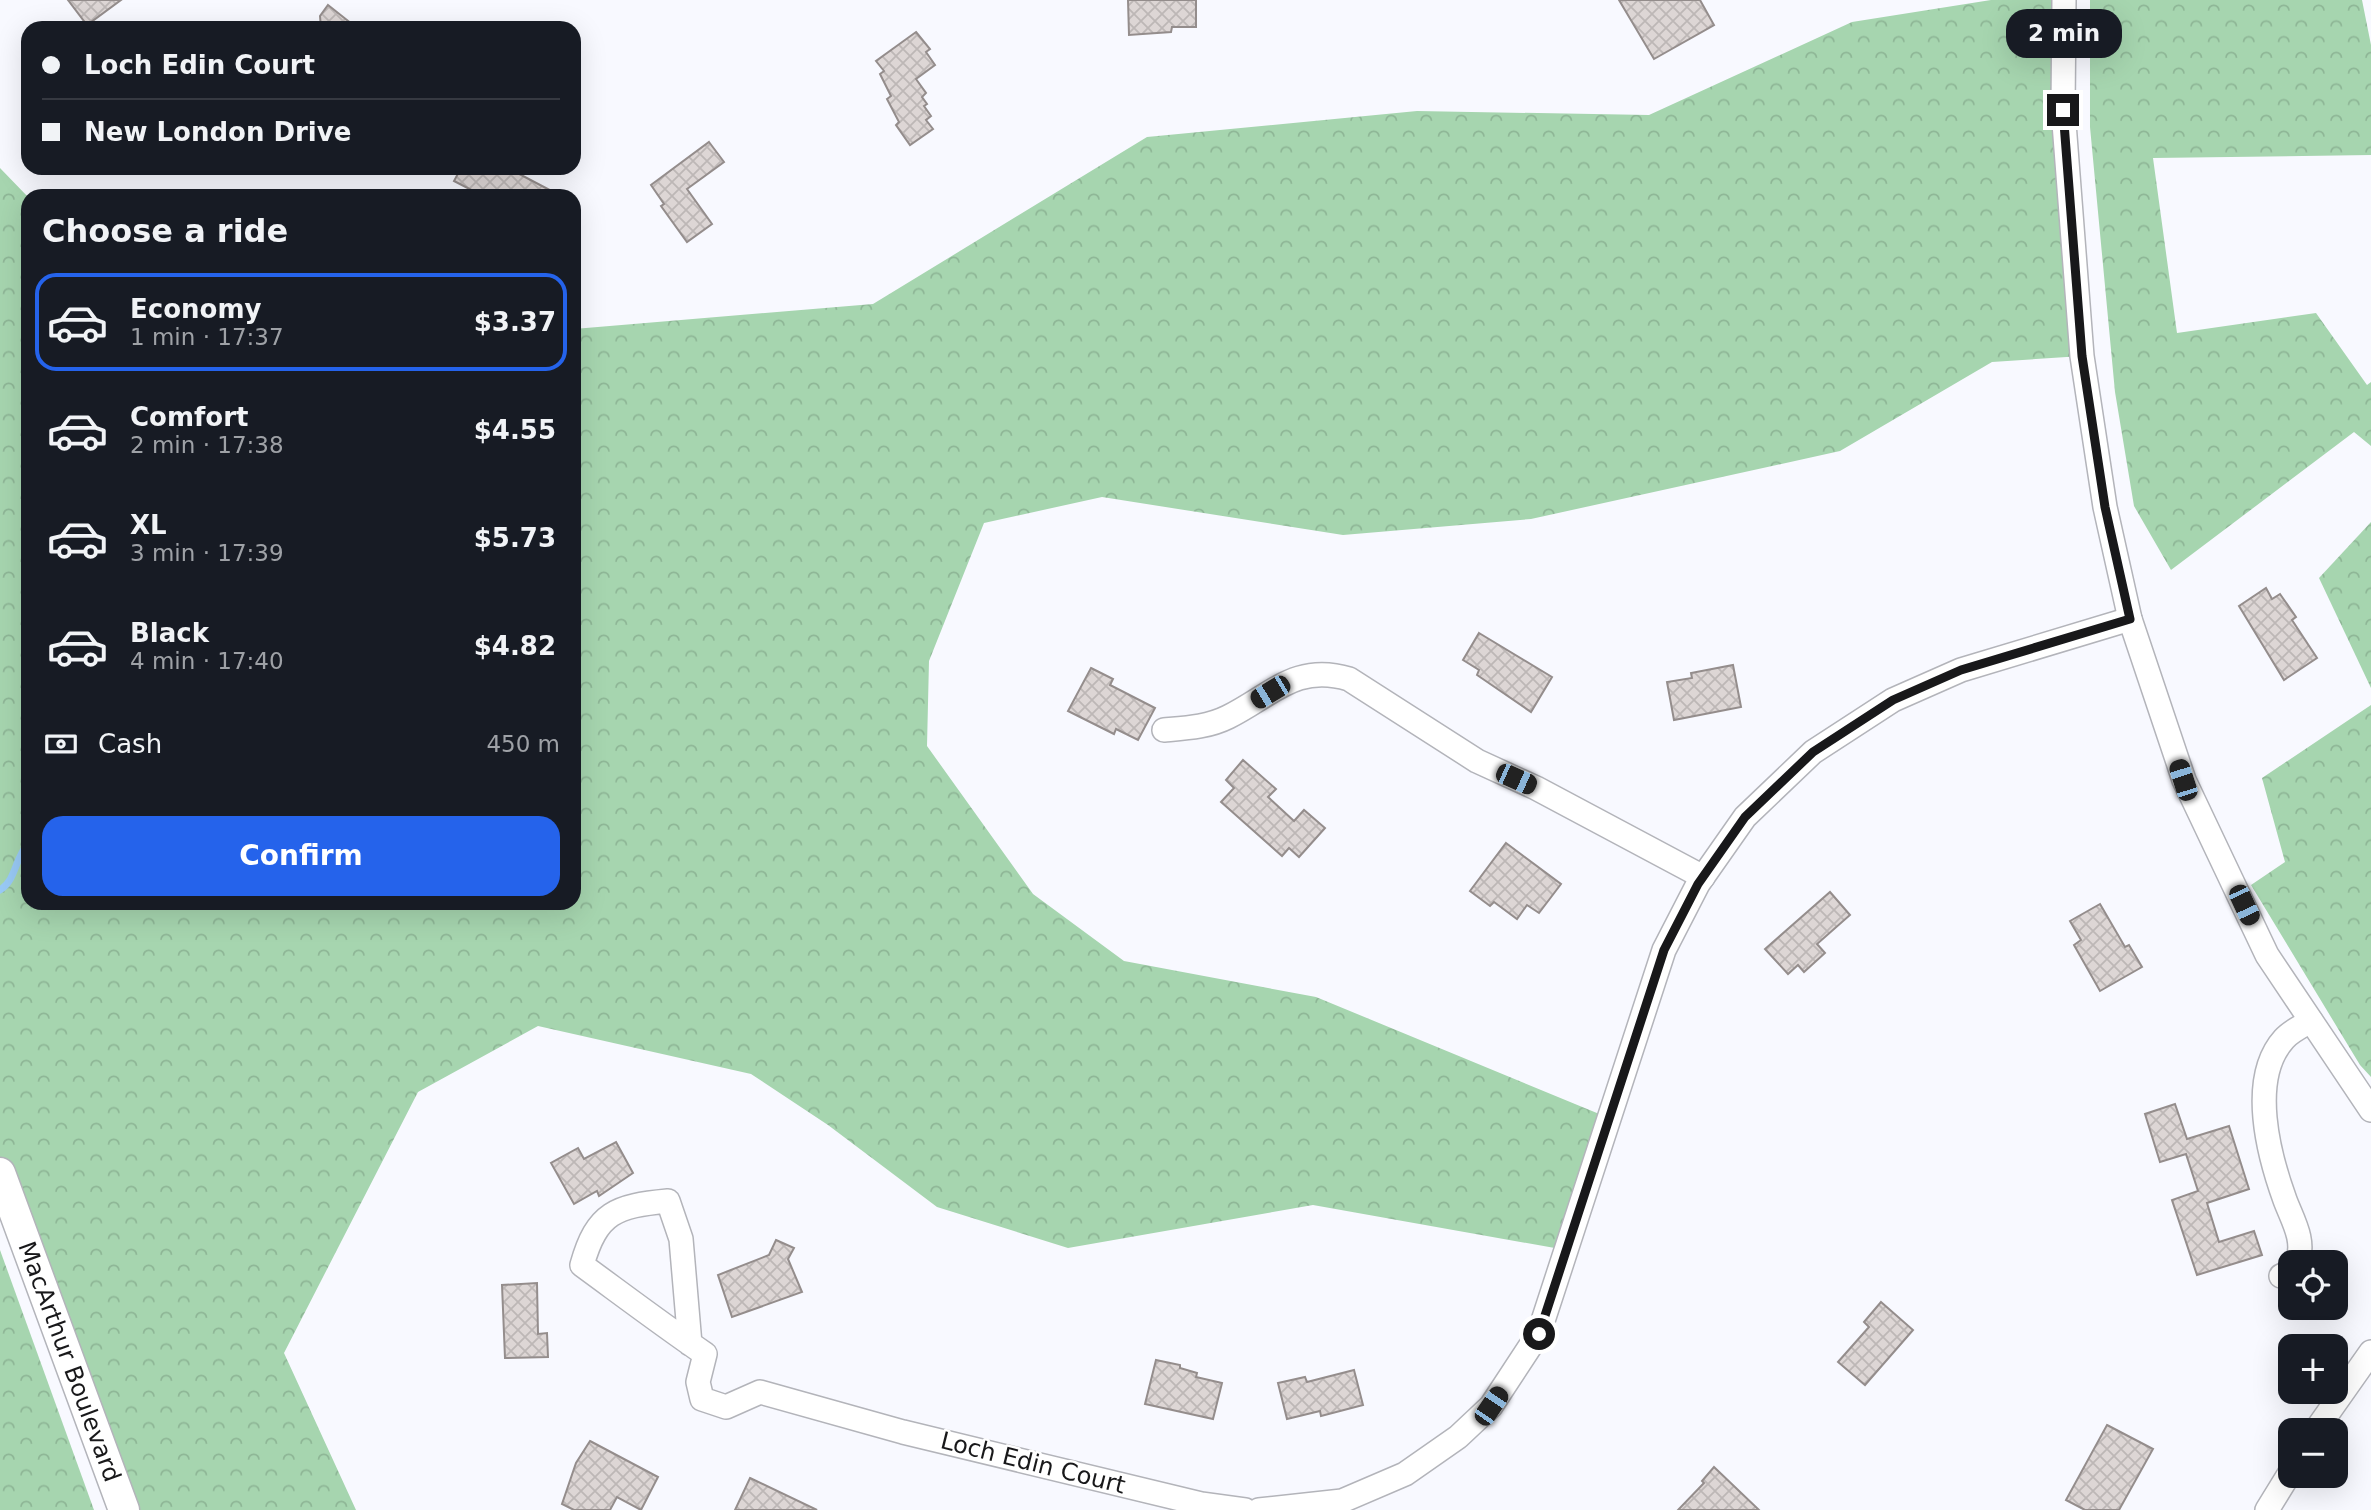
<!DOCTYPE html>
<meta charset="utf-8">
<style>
body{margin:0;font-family:"DejaVu Sans",sans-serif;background:#242831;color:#f1f3f6;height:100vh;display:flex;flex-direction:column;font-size:26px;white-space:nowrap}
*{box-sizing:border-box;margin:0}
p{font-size:23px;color:#9ea1a6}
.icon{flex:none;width:38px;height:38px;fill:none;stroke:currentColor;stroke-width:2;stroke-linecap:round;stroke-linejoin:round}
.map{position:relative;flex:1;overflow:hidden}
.details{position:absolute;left:21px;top:189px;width:560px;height:721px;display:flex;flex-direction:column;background:#171b24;border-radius:21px;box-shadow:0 7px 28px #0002}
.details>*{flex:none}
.banner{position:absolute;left:21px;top:21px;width:560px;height:154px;border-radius:21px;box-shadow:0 7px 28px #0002;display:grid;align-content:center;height:154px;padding:0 21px;background:#171b24}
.fabs{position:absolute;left:2278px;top:1250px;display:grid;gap:14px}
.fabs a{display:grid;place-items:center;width:70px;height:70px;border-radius:14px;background:#171b24;box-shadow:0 7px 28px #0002;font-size:35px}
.end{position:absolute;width:32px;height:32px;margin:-16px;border:9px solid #18181a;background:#fff;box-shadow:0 0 0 4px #fff}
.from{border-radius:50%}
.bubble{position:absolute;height:49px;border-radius:21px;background:#171b24;box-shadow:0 7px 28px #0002;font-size:23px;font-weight:600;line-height:49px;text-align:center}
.car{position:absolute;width:21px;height:42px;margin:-21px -10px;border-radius:9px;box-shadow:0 0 5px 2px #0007;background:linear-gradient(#222 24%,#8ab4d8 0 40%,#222 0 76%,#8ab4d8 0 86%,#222 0)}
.banner b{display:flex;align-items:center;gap:24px;height:66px;font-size:26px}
.banner b+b{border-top:2px solid #363941}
.banner i{width:18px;height:18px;background:#f1f3f6}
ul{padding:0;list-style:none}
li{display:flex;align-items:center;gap:21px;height:98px;margin:0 14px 10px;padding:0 7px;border:4px solid transparent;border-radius:21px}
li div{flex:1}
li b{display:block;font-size:26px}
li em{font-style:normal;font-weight:600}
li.current{border-color:#2563eb}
li>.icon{width:63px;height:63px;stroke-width:1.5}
h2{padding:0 21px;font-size:32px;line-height:84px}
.pay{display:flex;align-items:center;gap:18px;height:77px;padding:0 21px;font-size:26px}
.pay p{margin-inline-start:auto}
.cta{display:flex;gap:14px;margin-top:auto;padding:14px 21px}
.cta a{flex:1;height:80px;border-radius:21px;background:#2563eb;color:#fff;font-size:28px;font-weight:600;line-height:80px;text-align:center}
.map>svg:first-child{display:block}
.forest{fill:url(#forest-crowns)}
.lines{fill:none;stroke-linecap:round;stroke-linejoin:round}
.stream{stroke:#99caf6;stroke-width:7}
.building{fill:url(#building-cross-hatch);stroke:#948d8c;stroke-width:2}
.minor-casing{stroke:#b3b4ba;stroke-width:26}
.major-casing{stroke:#b3b4ba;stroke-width:33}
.minor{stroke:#fff;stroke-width:23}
.major{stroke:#fff;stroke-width:30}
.route{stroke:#18181a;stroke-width:9}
.labels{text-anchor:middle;stroke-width:5;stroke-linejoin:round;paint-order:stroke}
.street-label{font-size:24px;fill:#18181a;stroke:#fff}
</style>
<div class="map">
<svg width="2371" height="1510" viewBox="0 0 2371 1510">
<defs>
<pattern id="forest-crowns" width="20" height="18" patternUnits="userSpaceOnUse" patternTransform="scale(1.75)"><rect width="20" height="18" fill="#a6d5af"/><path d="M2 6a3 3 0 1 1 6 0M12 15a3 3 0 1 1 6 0" fill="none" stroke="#8eb696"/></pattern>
<pattern id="building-cross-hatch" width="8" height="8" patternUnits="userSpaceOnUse" patternTransform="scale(1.75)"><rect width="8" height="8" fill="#ddd6d5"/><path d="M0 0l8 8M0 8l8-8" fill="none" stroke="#bdb7b6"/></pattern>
</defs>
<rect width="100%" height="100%" fill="#f8f9ff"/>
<!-- forest -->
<g class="forest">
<polygon points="1991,0 2064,0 2082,356 1992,362 1840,451 1531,519 1343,535 1102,497 984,523 929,661 927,746 1033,894 1124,961 1316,997 1609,1118 1566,1250 1313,1205 1068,1248 937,1207 828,1125 751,1074 538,1026 418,1092 284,1353 356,1510 124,1510 0,1173 0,168 28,197 28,903 574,903 574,329 873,304 1147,137 1417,111 1649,115 1852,22"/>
<polygon points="2090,0 2362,0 2371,45 2371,155 2153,158 2177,333 2316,313 2367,385 2371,382 2371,446 2354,432 2171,570 2134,506 2115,392 2090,127"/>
<polygon points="2371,522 2371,688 2319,578"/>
<polygon points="2371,705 2371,1077 2360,1065 2251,885 2285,862 2262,778"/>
<polygon points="0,1250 94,1510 0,1510"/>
</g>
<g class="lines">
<!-- stream -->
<path class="stream" d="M0 890C16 881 15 857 28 844"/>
</g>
<!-- building -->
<g class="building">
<polygon points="68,0 121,0 87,25"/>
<polygon points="1128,0 1196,0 1196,27 1172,27 1171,32 1129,35"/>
<polygon points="1619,0 1700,0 1714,25 1654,59"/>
<polygon points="328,5 357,28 321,28 320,16"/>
<polygon points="916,32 930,49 926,52 935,65 916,79 926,93 922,97 927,104 924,106 931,116 926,120 933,129 910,145 896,125 899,122 887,99 891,96 880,74 884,71 876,61"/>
<polygon points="709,142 724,162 687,189 712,224 687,242 661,206 664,204 651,185"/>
<polygon points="461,168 508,168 561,196 483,196 454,181"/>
<polygon points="2266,588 2272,599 2280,594 2296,617 2292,620 2317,658 2284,680 2239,606"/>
<polygon points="1479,633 1552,677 1531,712 1477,675 1479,670 1463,660"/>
<polygon points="1733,665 1741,707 1674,720 1667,682 1692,678 1691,673"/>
<polygon points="1091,668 1113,679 1110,685 1155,708 1138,740 1116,729 1114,734 1068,711"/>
<polygon points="1243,760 1276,789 1268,797 1294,821 1304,810 1325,828 1299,857 1289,848 1282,856 1221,802 1234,788 1226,780"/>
<polygon points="1506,843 1561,884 1539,913 1527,905 1517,919 1494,902 1490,906 1470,891"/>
<polygon points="1830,892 1850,915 1817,944 1825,953 1804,972 1798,965 1788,974 1765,949"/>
<polygon points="2100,904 2125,947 2129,945 2142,967 2100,991 2074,945 2081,940 2070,921"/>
<polygon points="2175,1104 2187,1139 2229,1126 2249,1189 2207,1203 2219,1242 2254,1231 2262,1255 2197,1275 2172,1200 2198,1191 2186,1154 2160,1162 2145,1114"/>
<polygon points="616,1142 633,1173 599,1196 597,1191 574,1204 551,1163 578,1148 584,1159"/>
<polygon points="776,1240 794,1248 788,1259 802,1292 732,1317 718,1275 769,1255"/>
<polygon points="537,1283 538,1334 547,1333 548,1357 505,1358 502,1285"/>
<polygon points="1881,1302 1913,1330 1865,1385 1838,1362 1869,1327 1864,1322"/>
<polygon points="1156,1360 1180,1365 1180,1368 1197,1373 1196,1377 1222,1383 1213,1419 1145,1404"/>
<polygon points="1354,1370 1363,1405 1321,1416 1320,1411 1287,1419 1278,1383 1305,1377 1307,1382"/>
<polygon points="2107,1425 2153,1449 2119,1510 2085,1510 2066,1500"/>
<polygon points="590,1441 658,1477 641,1510 617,1497 610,1510 574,1510 562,1504 576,1463"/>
<polygon points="1714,1467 1759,1510 1678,1510 1704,1483 1702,1481"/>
<polygon points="750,1478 817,1510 735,1510"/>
</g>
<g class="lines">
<!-- minor casing -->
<g class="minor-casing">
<g id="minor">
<polyline points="2064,0 2063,110 2082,356 2105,507 2130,619 2184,780 2267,955 2371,1110"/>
<path d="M1164 730C1187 728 1208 727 1228 717 1272 695 1296 663 1349 679L1477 761 1536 788 1703 877"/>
<path d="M2297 1262C2306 1241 2292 1219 2285 1200 2269 1156 2248 1079 2284 1039 2291 1031 2302 1026 2311 1021"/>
<polyline points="2281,1276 2291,1271"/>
<path d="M690 1344 681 1239 668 1201C616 1206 597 1212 582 1265 623 1295 664 1326 705 1354L698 1382 702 1399 726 1407 760 1392 903 1432 1201 1504 1245 1510"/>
<polyline points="2316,1430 2371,1352"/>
<polyline points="1259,1510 1342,1501 1405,1474 1458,1437 1491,1406 1539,1333 1664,950 1698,884 1745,817 1813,752 1893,700 1961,670 2130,619"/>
<polyline points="2267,1510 2291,1471"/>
</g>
</g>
<!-- major casing -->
<g class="major-casing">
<g id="major">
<path id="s1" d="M0 1173 124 1510"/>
</g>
</g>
<!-- minor -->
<use href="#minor" class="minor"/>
<!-- major -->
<use href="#major" class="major"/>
</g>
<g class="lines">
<!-- route -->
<polyline class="route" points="1539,1334 1664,950 1698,884 1745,817 1813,752 1893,700 1961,670 2130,619 2105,507 2082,356 2063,110"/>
</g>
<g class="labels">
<!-- street labels -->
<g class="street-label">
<text dy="8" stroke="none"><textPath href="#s1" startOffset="201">MacArthur Boulevard</textPath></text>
<text transform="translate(1033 1463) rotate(14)" y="8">Loch Edin Court</text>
</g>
</g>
</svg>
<div class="fabs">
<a><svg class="icon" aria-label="locate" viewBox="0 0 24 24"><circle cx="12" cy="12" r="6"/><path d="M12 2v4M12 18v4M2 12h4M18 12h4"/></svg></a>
<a>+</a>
<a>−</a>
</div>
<i class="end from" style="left:1539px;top:1334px"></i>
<i class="end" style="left:2063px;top:110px"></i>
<div class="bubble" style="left:2006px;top:9px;width:116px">2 min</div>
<i class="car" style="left:1270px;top:692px;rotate:239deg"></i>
<i class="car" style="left:1516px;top:779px;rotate:114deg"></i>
<i class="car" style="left:2183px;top:780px;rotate:342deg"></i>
<i class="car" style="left:2244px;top:905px;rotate:155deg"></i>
<i class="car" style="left:1491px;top:1406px;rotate:34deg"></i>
<div class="banner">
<b><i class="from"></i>Loch Edin Court</b>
<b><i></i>New London Drive</b>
</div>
<section class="details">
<h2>Choose a ride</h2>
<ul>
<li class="current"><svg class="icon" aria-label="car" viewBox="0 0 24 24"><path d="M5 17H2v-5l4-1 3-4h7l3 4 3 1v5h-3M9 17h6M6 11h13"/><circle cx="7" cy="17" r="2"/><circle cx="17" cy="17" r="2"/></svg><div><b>Economy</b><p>1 min · 17:37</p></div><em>$3.37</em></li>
<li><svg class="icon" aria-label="car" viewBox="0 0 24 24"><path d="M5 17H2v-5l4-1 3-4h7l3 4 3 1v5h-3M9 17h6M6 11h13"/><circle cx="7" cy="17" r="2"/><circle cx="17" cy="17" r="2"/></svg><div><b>Comfort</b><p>2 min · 17:38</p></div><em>$4.55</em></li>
<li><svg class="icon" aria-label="car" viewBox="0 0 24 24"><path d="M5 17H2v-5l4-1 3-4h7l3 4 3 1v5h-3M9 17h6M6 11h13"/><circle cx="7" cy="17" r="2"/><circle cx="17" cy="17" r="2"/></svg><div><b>XL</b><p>3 min · 17:39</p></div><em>$5.73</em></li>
<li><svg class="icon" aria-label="car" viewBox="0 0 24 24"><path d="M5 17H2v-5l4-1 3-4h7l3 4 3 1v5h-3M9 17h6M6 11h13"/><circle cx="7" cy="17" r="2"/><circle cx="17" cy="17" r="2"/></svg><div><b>Black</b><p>4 min · 17:40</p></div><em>$4.82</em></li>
</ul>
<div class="pay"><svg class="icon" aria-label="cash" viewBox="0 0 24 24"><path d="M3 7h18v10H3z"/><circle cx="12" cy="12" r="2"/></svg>Cash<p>450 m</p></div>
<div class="cta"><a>Confirm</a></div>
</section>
</div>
